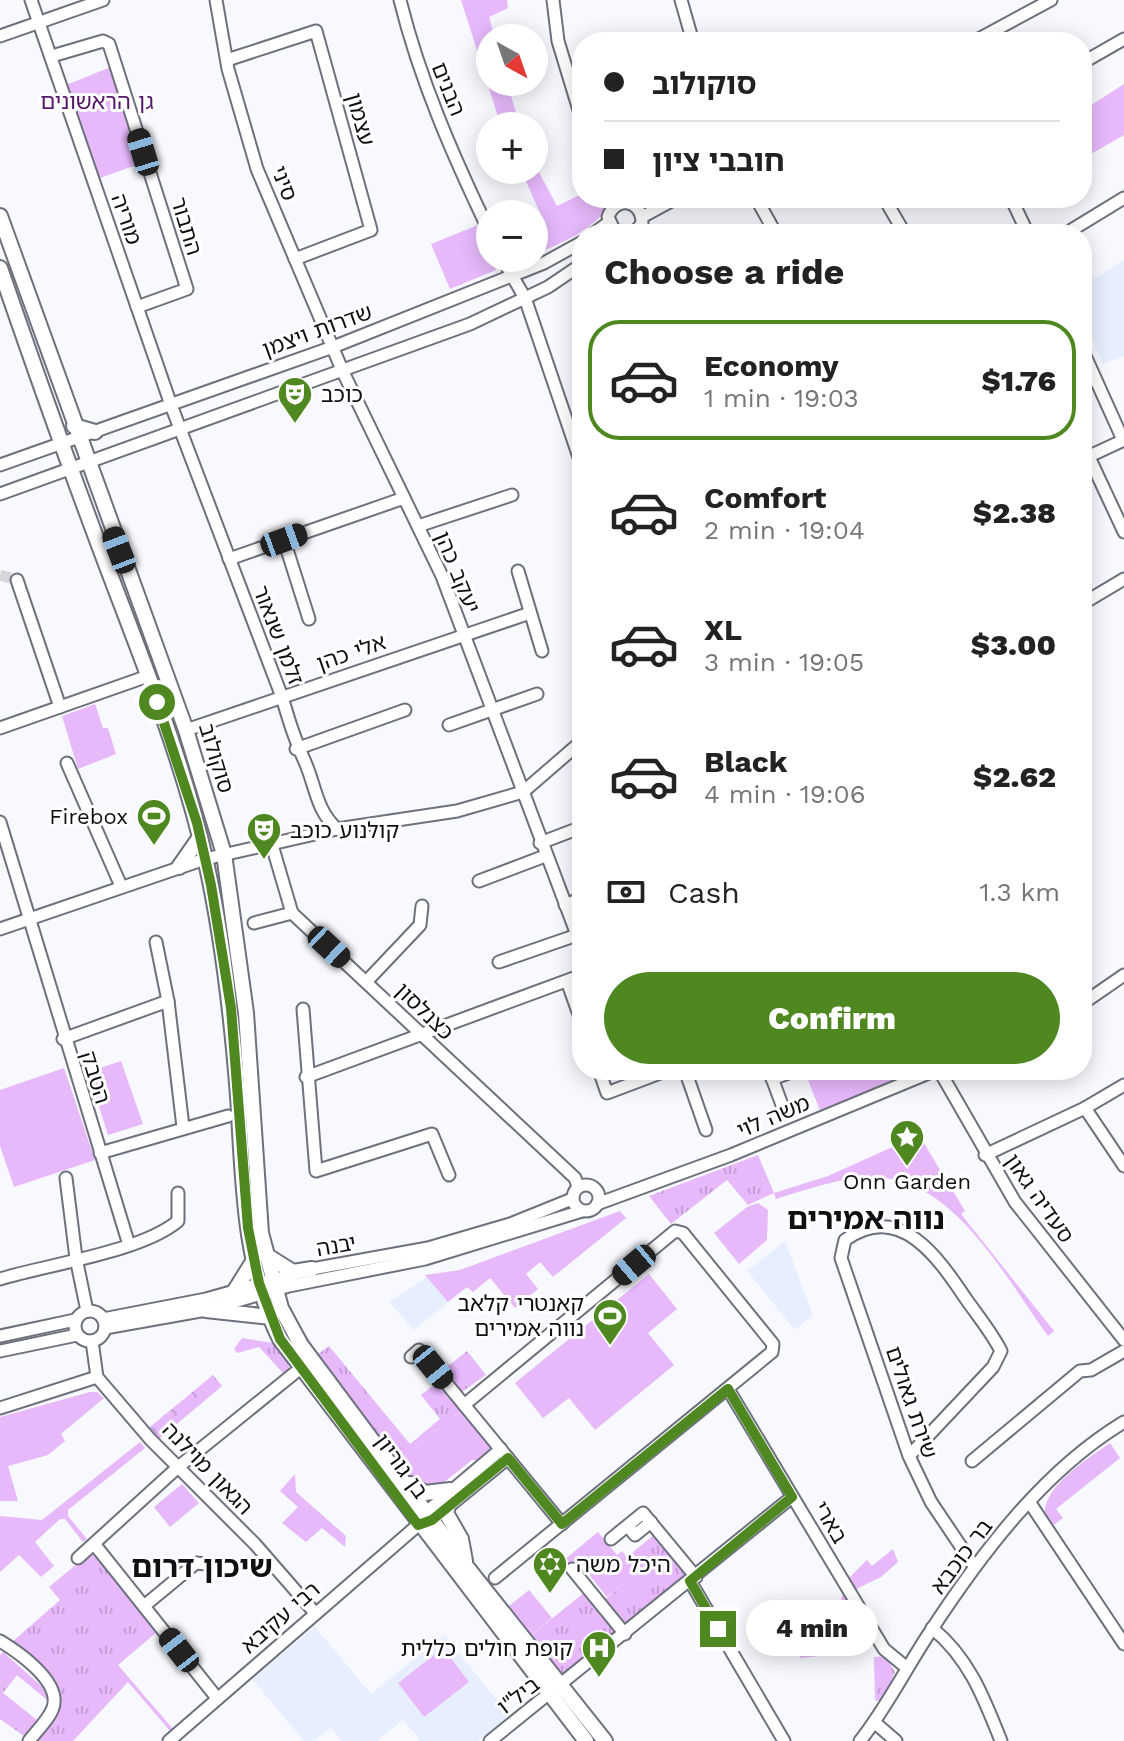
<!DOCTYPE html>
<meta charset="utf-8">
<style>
body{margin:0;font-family:"Work Sans","Noto Sans Hebrew",sans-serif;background:#f6f6f6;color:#222;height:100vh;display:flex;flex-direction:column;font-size:30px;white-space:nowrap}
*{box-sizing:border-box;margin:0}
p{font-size:26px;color:#767676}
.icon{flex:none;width:44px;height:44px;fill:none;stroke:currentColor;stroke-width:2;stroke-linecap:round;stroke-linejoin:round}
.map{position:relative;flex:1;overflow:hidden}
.panel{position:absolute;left:572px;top:224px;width:520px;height:856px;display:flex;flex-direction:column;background:#fff;border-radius:32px;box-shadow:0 4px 20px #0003}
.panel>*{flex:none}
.hud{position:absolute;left:572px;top:32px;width:520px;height:176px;border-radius:32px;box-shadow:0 4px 20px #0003;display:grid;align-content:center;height:176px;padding:0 32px;background:#fff}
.needle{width:52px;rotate:140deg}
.tools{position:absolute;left:476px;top:24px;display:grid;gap:16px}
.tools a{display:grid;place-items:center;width:72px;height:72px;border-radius:50%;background:#fff;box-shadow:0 4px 20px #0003;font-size:40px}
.end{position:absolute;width:36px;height:36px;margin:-18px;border:10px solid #4f8721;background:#fff;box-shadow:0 0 0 4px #fff}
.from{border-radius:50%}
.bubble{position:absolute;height:56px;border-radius:28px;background:#fff;box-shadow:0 4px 20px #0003;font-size:26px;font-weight:800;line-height:56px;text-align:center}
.car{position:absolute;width:24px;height:48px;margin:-24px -12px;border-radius:10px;box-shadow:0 0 6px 2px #0007;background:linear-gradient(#222 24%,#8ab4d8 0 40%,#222 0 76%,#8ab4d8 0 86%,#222 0)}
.hud b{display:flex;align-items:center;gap:28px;height:76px;font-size:30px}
.hud b+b{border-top:2px solid #e0e0e0}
.hud i{width:20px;height:20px;background:#222}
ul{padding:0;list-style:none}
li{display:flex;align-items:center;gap:24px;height:120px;margin:0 16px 12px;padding:0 16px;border:4px solid transparent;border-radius:32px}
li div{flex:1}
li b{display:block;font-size:30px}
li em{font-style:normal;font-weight:800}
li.selected{border-color:#4f8721}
li>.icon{width:72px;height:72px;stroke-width:1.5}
h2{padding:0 32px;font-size:36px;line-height:96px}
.pay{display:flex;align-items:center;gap:20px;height:88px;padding:0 32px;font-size:30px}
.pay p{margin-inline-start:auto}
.primary-button{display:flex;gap:16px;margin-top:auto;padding:16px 32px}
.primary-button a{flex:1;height:92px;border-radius:48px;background:#4f8721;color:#fff;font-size:32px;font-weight:800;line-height:92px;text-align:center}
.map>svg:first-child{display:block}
.built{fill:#e7effe}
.grass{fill:url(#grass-tufts)}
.forest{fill:url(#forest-crowns)}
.park{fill:#e7b9fb}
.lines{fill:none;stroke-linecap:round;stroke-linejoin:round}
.minor-tunnel{stroke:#d4d6db;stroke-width:11;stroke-dasharray:11 5.5;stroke-linecap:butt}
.minor-casing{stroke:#6c717b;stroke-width:15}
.major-casing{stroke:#6c717b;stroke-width:18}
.minor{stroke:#fff;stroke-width:11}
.major{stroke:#fff;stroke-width:14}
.route{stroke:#4f8721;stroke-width:10}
.labels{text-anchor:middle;stroke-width:6;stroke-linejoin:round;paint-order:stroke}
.street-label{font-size:22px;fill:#0e1013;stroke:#fff}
.park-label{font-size:22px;fill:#541769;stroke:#fff}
.poi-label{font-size:22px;fill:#0e1013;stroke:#fff;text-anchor:start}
.district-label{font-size:30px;font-weight:bold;fill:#0e1013;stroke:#fff}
</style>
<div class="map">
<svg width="1124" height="1741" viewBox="0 0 1124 1741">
<defs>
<pattern id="grass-tufts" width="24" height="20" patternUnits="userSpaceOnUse" patternTransform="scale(2)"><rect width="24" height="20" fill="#e7b9fb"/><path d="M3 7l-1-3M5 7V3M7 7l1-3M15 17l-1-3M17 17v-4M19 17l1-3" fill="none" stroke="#c59ed6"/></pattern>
<pattern id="forest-crowns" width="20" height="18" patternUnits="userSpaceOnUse" patternTransform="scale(2)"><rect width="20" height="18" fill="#e7b9fb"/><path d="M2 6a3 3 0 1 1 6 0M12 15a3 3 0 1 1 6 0" fill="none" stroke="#c59ed6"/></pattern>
</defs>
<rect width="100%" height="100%" fill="#f7f9fe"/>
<!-- built -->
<g class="built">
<polygon points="1124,260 1124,356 1103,364 1082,316 1082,286"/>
<polygon points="785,1241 813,1315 795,1330 747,1271"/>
<polygon points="427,1277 448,1302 414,1330 389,1302"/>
<polygon points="315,1627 371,1694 444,1635 510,1716 478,1741 421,1741 403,1720 377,1741 342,1741 331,1728 314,1741 304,1741 252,1679"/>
</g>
<!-- grass -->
<g class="grass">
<polygon points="758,1155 774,1193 748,1205 727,1180 671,1224 649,1196"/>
<polygon points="295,1317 318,1354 329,1346 410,1444 440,1419 421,1395 435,1384 424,1370 429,1370 462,1410 402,1458 385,1443 323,1365"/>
<polygon points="242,1338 273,1343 288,1361 289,1369 283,1373 259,1347 237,1353 234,1349"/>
<polygon points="467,1351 486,1375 462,1392 443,1370"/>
<polygon points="655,1534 685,1571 685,1578 627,1626 622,1624 603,1601 638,1572 627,1557"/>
<path d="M89 1554 94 1555 157 1632 118 1665 173 1729 170 1731 128 1682 73 1741H32C41 1730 53 1717 59 1704 70 1680 28 1654 12 1642L60 1600 49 1587Z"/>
<polygon points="585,1592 618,1632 562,1678 529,1637"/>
<polygon points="3,1652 46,1690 47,1700 17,1675 3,1693 37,1720 24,1736 0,1719 0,1655"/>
<polygon points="886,1656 895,1672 882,1702 875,1700 874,1657"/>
</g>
<!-- forest -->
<g class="forest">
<polygon points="213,1375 222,1386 159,1439 150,1427"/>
<polygon points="845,1589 860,1615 842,1640 819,1643 820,1656 800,1658 799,1653 821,1623 825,1628 833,1621"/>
</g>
<!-- park -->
<g class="park">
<polygon points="461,0 507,0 508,8 489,17 495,38 490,38 490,82 507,82 520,126 501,126"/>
<polygon points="111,67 142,163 100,178 66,85"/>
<polygon points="1124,84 1124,135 1091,154 1082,139 1082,111"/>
<path d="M534 163 557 206 582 194V198H604L609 206C592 231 561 243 534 255V219L541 215 521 170H534Z"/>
<polygon points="478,225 496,270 450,289 431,244"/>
<polygon points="95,704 103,728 108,728 116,754 78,769 62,716"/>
<polygon points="121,1061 143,1124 108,1135 88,1072"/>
<polygon points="64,1068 95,1160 14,1187 0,1146 0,1090"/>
<polygon points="804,1070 926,1070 821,1113"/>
<path d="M919 1135 965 1211 961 1214 1054 1331 1048 1336C1008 1281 957 1185 884 1178 848 1174 810 1189 776 1199L774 1193 828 1176Z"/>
<polygon points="758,1203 768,1210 767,1240 739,1264 714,1233 747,1207"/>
<polygon points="620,1211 626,1218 553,1277 540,1262 526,1274 538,1289 515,1308 490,1278 473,1292 467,1287 448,1302 425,1275 460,1270"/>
<polygon points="649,1274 677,1309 648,1333 674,1365 595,1430 569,1398 543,1418 515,1383"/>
<polygon points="90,1392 97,1392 104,1398 61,1434 65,1441 48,1455 8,1466 18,1501 0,1501 0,1417"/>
<polygon points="462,1410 489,1443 491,1451 479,1461 472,1460 443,1483 448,1486 417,1486 397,1462"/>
<polygon points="140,1442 145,1448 68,1510 68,1516 87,1539 83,1542 65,1519 60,1519 35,1542 54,1566 41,1577 19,1555 0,1572 0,1516 42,1520"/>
<path d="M1110 1443 1120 1458 1056 1509 1063 1518 1054 1525 1045 1512C1045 1485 1089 1458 1110 1443Z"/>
<polygon points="295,1474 296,1492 346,1536 345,1547 322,1528 306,1542 282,1523 298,1507 280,1491"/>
<polygon points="182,1484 199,1503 170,1527 154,1507"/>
<polygon points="598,1532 617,1555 622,1551 639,1572 607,1597 579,1562 559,1577 553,1569"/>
<polygon points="893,1549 898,1562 881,1577 852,1591 846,1581 867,1560 872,1566"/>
<polygon points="529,1590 552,1618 529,1637 505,1609"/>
<polygon points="443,1648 469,1682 424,1717 398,1683"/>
</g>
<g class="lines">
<!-- minor-tunnel -->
<polyline class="minor-tunnel" points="0,575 17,580"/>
<!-- minor casing -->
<g class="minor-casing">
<g id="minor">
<path d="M31 0 171 405 282 697C290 724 294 737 305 762 316 787 316 810 337 829"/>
<polyline points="216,0 228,69 257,169 343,372 442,576 582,948"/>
<path d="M400 0C420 81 454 158 490 233"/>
<polyline points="553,0 558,41 582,120"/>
<polyline points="681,0 693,42"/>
<polyline points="0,36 103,0"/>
<polyline points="973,42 1051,0"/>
<polyline points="52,56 103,41 109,44 187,289 137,307"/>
<polyline points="227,60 316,31 371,230 295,259"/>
<polyline points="1082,63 1124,39"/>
<polyline points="756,198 776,234"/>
<polyline points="884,198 905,234"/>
<polyline points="1011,198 1028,234"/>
<polyline points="642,217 677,198"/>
<polyline points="593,234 608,223"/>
<path d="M616 234 608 217C616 195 642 200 642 223L634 234"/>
<polyline points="1065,234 1124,198"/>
<polyline points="502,258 525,298 582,466"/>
<polyline points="1082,349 1123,440"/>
<polyline points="1089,457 1124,532"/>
<polyline points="1083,459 1124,440"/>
<polyline points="0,465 333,347 544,263 582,242"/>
<polyline points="0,494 470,324 548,287 582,264"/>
<polyline points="418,526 512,495"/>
<polyline points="284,540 309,619"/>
<polyline points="229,559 404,498"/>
<polyline points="518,571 542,651"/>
<polyline points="17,580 60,707"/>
<polyline points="1082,604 1124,579"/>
<polyline points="449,725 537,694"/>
<polyline points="0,728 148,676"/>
<polyline points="186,730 530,613"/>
<polyline points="296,749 405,710"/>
<polyline points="67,763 121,886"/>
<polyline points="0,822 129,1245"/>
<polyline points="540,843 582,827"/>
<polyline points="272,845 292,913 575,1178 578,1187"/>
<polyline points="479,881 545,856"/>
<polyline points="565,905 582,898"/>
<polyline points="254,923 292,913"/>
<polyline points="0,929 205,859 337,829 457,811 523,792 582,741"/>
<polyline points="156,942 168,1001 183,1127"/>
<polyline points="499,962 577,935"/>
<polyline points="567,981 582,1023"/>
<polyline points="366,982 420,925 422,906"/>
<polyline points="1082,1004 1124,975"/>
<polyline points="303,1009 316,1171 432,1134 449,1175"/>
<polyline points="63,1039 168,1001"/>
<polyline points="599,1070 607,1093 668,1070"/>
<polyline points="685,1070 706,1130"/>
<polyline points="769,1070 785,1113"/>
<polyline points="939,1070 1015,1202 1124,1340"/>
<polyline points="306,1077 582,975"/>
<polyline points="772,1079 797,1070"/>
<polyline points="1085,1108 1124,1166"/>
<polyline points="100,1153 228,1116"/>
<polyline points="985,1155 1085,1108 1124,1085"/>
<polyline points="66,1178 76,1258 87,1311"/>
<circle cx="586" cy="1198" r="13"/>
<polyline points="597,1204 731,1155 936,1070"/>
<path d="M0 1279C49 1264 141 1252 178 1221V1193"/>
<circle cx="90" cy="1326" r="15"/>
<polyline points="103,1319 206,1299 312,1269 428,1248 510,1224 572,1199"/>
<polyline points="105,1328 206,1310 289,1286 425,1259 582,1211"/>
<polyline points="0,1336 75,1320"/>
<polyline points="92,1341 97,1377 150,1439 255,1544 315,1613"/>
<polyline points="0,1351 77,1335"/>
<polyline points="411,1357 419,1350 562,1524"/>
<polyline points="728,1389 884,1649 907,1668"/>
<polyline points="464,1405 675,1231 683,1233 773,1344 772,1352 495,1578"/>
<polyline points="0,1408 97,1377"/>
<path d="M909 1456 993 1367 1001 1351C992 1333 978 1316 966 1299 939 1259 900 1200 845 1240L841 1258 909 1456 931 1502 974 1566"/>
<polyline points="972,1461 1080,1371 1091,1370 1124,1351"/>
<polyline points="1030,1503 1124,1644"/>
<polyline points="423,1515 501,1449"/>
<polyline points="628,1526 635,1535 651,1522"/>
<polyline points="611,1539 643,1513 696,1577"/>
<polyline points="95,1545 217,1698"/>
<polyline points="78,1558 177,1468 302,1367"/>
<polyline points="572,1569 625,1634"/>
<polyline points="690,1581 784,1741"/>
<polyline points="144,1606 196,1563 206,1564"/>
<path d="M932 1628C969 1658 984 1698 1001 1741"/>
<path d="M0 1641C18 1652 57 1679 54 1703 53 1716 36 1731 29 1741"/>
<polyline points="874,1722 896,1741"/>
<polyline points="169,1741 418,1525 432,1520 508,1458"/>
<polyline points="490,1741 792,1497"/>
<path d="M860 1741C887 1707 906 1668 930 1632 981 1554 1043 1471 1124 1422"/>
</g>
</g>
<!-- major casing -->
<g class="major-casing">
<g id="major">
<polyline points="0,216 186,730 224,854 246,1013 261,1233 281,1308 301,1345 466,1566 605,1741"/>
<path d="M0 268C34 367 69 466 106 564 143 662 183 760 206 862 223 939 232 1018 238 1096 243 1177 243 1265 280 1339L586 1741"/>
<polyline points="74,426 95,432"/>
<polyline points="179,867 200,837"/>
<polyline points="266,1255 293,1272 312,1269"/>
<polyline points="234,1292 254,1260"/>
<polyline points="206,1310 271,1317"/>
<polyline points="410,1484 425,1493 450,1490"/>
<polyline points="448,1506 446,1513 461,1539 465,1561"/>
</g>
</g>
<!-- minor -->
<use href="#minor" class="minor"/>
<!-- major -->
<use href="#major" class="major"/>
</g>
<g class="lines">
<!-- route -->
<polyline class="route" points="157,702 197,823 211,885 231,1008 248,1228 259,1283 280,1339 418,1525 432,1520 508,1458 562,1524 728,1389 792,1497 690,1581 718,1629"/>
</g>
<!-- icons -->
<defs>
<g id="theatre-pin" transform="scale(1.8)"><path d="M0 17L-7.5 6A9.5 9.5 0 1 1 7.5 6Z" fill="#4f8721" stroke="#fff"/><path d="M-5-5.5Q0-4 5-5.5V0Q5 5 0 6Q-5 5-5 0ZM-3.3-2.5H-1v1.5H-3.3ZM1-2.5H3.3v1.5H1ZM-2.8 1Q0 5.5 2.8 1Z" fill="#fff"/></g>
<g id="stadium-pin" transform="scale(1.8)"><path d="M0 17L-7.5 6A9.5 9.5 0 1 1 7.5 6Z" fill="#4f8721" stroke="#fff"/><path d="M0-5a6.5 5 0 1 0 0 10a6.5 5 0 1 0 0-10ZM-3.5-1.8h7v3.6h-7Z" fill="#fff"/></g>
<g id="sight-pin" transform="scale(1.8)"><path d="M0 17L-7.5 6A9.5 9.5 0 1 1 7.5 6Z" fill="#4f8721" stroke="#fff"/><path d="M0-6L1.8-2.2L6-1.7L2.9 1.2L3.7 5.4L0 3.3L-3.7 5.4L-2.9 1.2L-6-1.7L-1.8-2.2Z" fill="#fff"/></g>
<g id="synagogue-pin" transform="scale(1.8)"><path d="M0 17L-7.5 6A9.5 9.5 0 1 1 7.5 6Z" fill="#4f8721" stroke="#fff"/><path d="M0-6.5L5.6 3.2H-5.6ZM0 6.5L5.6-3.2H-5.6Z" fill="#fff"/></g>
<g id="hospital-pin" transform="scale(1.8)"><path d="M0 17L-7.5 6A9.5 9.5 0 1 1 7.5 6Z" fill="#4f8721" stroke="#fff"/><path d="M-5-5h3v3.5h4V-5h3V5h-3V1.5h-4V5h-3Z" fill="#fff"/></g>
</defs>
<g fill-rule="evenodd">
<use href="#theatre-pin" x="295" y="394"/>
<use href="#stadium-pin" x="154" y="816"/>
<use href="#theatre-pin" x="264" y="830"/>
<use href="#sight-pin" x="907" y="1137"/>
<use href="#stadium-pin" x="610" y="1316"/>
<use href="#synagogue-pin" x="550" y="1564"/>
<use href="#hospital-pin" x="599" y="1648"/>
</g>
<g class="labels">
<!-- street labels -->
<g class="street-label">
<text transform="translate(449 89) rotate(68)" y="8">הבנים</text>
<text transform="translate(361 119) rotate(74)" y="8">עצמון</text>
<text transform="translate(285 183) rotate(68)" y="8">סיני</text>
<text transform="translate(127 219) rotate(71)" y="8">מוריה</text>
<text transform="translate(187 226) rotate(73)" y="8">התבור</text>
<text transform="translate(317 330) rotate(-20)" y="8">שדרות ויצמן</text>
<text transform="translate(458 572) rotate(68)" y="8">יעקב כהן</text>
<text transform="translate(279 635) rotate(69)" y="8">זלמן שנאור</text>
<text transform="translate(351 652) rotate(-19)" y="8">אלי כהן</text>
<text transform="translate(217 758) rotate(73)" y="8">סוקולוב</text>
<text transform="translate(425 1011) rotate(44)" y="8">כצנלסון</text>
<text transform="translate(96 1077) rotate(73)" y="8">הטבק</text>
<text transform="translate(773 1116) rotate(-23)" y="8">משה לוי</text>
<text transform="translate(1040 1198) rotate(55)" y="8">סעדיה גאון</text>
<text transform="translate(336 1245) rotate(-10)" y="8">יבנה</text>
<text transform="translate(912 1402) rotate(71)" y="8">שירת גאולים</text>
<text transform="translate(402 1466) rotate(54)" y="8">בן גוריון</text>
<text transform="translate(208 1468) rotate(46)" y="8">הגאון מוילנה</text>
<text transform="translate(831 1522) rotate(59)" y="8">בארי</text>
<text transform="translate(961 1556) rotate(-53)" y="8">בר כוכבא</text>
<text transform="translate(280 1617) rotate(-41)" y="8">רבי עקיבא</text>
<text transform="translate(518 1695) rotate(-37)" y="8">ביל"ו</text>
</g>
<!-- park labels -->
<g class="park-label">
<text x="97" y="109">גן הראשונים</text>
</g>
<!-- poi labels -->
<g class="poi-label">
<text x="321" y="402">כוכב</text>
<text x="128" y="824" text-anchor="end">Firebox</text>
<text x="290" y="838">קולנוע כוכב</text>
<text x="907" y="1189" text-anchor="middle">Onn Garden</text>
<text x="584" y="1311" text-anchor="end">קאנטרי קלאב<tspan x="584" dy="25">נווה אמירים</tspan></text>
<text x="576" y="1572">היכל משה</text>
<text x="573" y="1656" text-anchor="end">קופת חולים כללית</text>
</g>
<!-- district labels -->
<g class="district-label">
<text x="866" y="1229">נווה אמירים</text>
<text x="202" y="1577">שיכון דרום</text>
</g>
</g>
</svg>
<div class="tools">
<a><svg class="needle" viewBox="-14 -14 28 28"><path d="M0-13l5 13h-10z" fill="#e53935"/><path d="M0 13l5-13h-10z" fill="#767676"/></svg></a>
<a>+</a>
<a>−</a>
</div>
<i class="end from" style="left:157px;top:702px"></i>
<i class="end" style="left:718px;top:1629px"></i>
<div class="bubble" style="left:746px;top:1600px;width:132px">4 min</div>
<i class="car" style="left:143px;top:152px;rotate:343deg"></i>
<i class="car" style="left:284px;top:540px;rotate:70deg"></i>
<i class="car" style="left:119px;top:550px;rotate:339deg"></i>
<i class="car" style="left:329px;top:947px;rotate:133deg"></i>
<i class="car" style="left:634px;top:1265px;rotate:230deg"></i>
<i class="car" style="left:433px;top:1367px;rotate:141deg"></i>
<i class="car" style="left:179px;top:1650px;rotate:322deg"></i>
<div class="hud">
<b><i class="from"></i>סוקולוב</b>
<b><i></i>חובבי ציון</b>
</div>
<section class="panel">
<h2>Choose a ride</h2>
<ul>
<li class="selected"><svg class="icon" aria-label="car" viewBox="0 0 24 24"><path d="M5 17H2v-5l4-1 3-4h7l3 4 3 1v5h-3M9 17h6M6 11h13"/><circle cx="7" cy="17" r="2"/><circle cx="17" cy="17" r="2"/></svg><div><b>Economy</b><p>1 min · 19:03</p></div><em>$1.76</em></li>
<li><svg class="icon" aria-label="car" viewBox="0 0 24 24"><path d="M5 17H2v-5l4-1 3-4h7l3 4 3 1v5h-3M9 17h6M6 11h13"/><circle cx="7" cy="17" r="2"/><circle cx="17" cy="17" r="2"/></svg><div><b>Comfort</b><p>2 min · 19:04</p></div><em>$2.38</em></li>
<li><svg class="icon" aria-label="car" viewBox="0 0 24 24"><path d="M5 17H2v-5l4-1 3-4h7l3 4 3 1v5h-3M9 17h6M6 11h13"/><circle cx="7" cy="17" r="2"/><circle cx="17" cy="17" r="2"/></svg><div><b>XL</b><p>3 min · 19:05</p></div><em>$3.00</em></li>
<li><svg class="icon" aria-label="car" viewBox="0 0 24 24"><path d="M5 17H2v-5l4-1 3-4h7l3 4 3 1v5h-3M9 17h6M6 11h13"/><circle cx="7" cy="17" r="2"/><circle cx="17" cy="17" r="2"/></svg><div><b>Black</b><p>4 min · 19:06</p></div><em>$2.62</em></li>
</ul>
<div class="pay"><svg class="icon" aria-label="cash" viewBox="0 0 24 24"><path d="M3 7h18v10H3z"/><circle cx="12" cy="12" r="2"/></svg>Cash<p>1.3 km</p></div>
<div class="primary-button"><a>Confirm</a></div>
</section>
</div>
